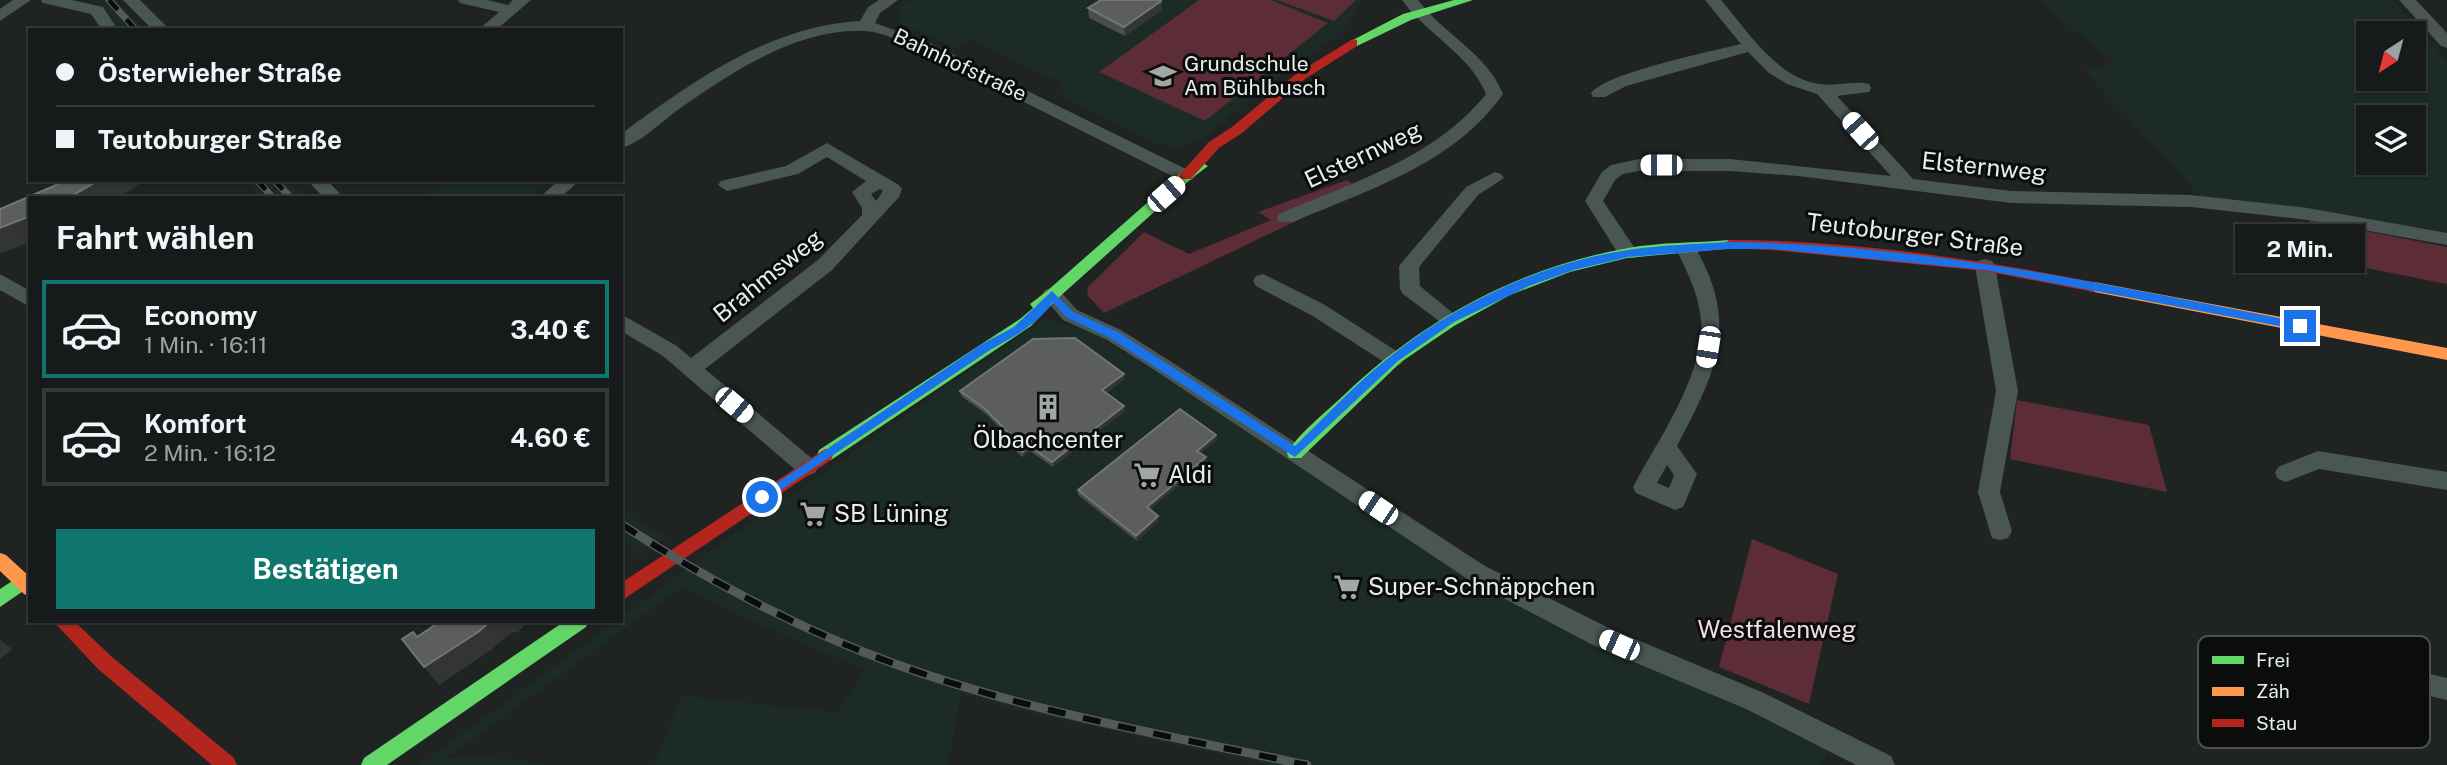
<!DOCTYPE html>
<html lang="de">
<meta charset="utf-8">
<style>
body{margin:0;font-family:"Public Sans",sans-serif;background:#202323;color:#f1f3f6;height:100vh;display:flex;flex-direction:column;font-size:26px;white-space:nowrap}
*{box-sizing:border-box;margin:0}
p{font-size:23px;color:#9ea1a2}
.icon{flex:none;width:38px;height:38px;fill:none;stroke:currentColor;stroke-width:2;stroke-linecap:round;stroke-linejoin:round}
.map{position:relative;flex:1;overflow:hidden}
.details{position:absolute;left:28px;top:196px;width:595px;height:427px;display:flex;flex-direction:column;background:#171a1a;border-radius:0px;box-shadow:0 2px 5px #0004,0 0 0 2px #363839}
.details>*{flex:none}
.hud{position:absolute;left:28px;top:28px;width:595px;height:154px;border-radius:0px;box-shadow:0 2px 5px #0004,0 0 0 2px #363839;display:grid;align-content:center;height:154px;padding:0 28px;background:#171a1a}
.needle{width:46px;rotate:216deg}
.tools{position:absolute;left:2356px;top:21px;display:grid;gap:14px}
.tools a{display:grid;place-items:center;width:70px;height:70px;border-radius:0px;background:#171a1a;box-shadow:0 2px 5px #0004,0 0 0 2px #363839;font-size:35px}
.end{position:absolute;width:32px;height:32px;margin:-16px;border:9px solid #1a73e8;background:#fff;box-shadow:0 0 0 4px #fff}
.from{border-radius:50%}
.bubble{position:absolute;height:49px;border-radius:0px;background:#171a1a;box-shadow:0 2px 5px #0004,0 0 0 2px #363839;font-size:23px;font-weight:700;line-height:49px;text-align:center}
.car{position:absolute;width:21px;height:42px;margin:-21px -10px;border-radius:9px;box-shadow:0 0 5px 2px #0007;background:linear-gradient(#fff 24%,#345 0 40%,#fff 0 76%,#345 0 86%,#fff 0)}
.hud b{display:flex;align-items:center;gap:24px;height:66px;font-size:26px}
.hud b+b{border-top:2px solid #363839}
.hud i{width:18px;height:18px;background:#f1f3f6}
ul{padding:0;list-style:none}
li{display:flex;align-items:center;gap:21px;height:98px;margin:0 14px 10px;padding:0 14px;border:4px solid #363839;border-radius:0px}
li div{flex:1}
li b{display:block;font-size:26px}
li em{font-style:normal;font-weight:700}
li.on{border-color:#0f766e}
li>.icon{width:63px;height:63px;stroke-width:1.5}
h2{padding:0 28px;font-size:32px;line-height:84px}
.primary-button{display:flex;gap:14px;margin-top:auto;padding:14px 28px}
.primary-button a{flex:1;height:80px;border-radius:0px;background:#0f766e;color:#fff;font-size:28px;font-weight:700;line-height:80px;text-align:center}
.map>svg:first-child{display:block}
.built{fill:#1c2b26;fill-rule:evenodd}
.green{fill:#5c2d36}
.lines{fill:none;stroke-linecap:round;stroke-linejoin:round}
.street{fill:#4a5653;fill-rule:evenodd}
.fast{fill:#63d668;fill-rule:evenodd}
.slow{fill:#ff974d;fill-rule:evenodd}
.jam{fill:#b3261e;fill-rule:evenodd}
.rail-far1-casing{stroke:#535a59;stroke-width:7}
.rail-casing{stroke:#535a59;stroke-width:9}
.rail-far1{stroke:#0a0d0c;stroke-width:4.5;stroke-dasharray:13;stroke-linecap:butt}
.rail{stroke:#0a0d0c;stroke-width:6;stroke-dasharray:18;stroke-linecap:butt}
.wall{fill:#4a4d4c}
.shaded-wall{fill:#323534}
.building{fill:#5b5e5d;stroke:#717573;stroke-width:2}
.route{fill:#1a73e8}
.labels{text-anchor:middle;stroke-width:6;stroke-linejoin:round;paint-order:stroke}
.far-poi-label{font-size:21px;fill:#e8edeb;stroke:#0a0d0c;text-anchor:start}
.far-street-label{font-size:21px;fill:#e8edeb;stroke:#0a0d0c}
.street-label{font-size:24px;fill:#e8edeb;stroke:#0a0d0c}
.poi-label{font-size:24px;fill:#e8edeb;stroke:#0a0d0c;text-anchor:start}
.park-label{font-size:24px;fill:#f4dcdf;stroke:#0a0d0c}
.key{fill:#0a0d0c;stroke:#4d504f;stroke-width:2}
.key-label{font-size:19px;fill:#e8edeb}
</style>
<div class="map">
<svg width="2447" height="765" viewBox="0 0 2447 765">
<rect width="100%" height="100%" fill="#1f2322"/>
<!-- built -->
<g class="built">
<polygon points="94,0 116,0 146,30 120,30"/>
<polygon points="912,0 1360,0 1347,26 1338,35 1287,71 1200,140 1177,147 1154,143 1065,99 1059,82 970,39 957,48 900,24 897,14 902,5"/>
<path d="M2037 0H2393L2447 61V235L2202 198 2084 70 2115 63ZM2368 33H2413V79H2368ZM2368 117H2413V163H2368Z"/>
<polygon points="245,180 287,180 303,198 261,198"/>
<polygon points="448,180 551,180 528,198 423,198"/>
<polygon points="1044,319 1087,330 1174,381 1600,643 1830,749 1821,765 1267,765 1003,707 961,693 948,765 654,765 682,696 837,712 865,670 763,626 682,587 448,757 516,759 545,765 419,765 617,621 621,621 621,618 695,562"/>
<polygon points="621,508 654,531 668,537 640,556 621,539"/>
</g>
<!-- green -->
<g class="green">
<polygon points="1199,0 1271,0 1328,23 1205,121 1099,72"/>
<polygon points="1277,0 1356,0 1334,21"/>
<polygon points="1347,180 1361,190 1104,313 1087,295 1088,287 1144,232 1189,254 1271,220 1258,212"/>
<polygon points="2309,220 2447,247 2447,284 2331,261"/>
<polygon points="2017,400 2149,425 2167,492 2010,459"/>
<polygon points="1752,539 1838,574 1809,704 1719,667"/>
</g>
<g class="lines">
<!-- street -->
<g class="street">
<polygon points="13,0 31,0 0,21 0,9"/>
<polygon points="41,0 72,0 103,7 118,30 102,30 91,14 43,3"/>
<polygon points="123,0 140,0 170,30 153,30"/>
<polygon points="458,0 487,0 508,5 513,0 531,0 496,30 478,30 499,12 460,3"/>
<path d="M879 0H898L880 13 875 23 932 44 1192 172 1195 176 1192 180H1180L920 50C903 43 884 32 865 31 797 28 732 72 679 109 662 121 641 143 621 148V134C692 82 769 26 860 21L868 7Z"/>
<path d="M1402 0H1418C1444 35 1486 52 1503 94 1454 164 1368 190 1293 222H1279L1277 218 1279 214C1353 182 1435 158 1486 94 1470 54 1427 35 1402 0Z"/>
<path d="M1705 0H1721C1747 30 1773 73 1814 83 1833 88 1851 80 1869 84L1871 88 1869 92 1837 96 1913 179 2011 191 2191 195 2308 208 2447 233V245L2308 220 2191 207 2011 203 1798 176 1730 171H1639L1623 174 1615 180 1603 201 1638 253 1635 258H1621L1585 201 1602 172 1611 165 1639 159H1730L1891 176 1817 94 1787 84 1769 73 1748 52 1626 86 1605 97H1593L1591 93C1608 72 1710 52 1741 44Z"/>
<polygon points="2399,0 2416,0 2447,33 2447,48 2441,46"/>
<path d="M827 143 899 185 902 189 899 197 832 270 705 369 815 461 818 467 815 473 807 476 799 473 663 356 621 331V314L677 346 691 358 818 260 862 215V208L852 192 866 181 827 157 798 174 727 191 718 185 721 181 786 166ZM880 189 883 191 876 201 871 194Z"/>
<polygon points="1495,172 1501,174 1504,178 1478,195 1419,267 1420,286 1460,319 1457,324 1443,324 1403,294 1400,289 1399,266 1466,187"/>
<polygon points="307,180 327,180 344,198 324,198"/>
<polygon points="559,180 580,180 560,198 539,198"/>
<path d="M1686 243 1693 244C1741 323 1716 372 1677 446L1697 474 1683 507 1675 510 1636 493 1633 487C1657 441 1705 375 1701 320 1699 295 1687 271 1676 249L1679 244ZM1667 465 1674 475 1669 488 1657 483Z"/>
<polygon points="1985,259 1992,261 1995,266 2018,391 2000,492 2012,531 2008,538 2000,540 1992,538 1978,492 1996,391 1975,266 1978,261"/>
<polygon points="0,274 30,291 30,307 0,290"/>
<polygon points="1263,274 1325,305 1401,354 1404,359 1401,364 1394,367 1387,364 1311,315 1256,286 1253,281 1256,276"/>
<polygon points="1052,288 1059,290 1077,310 1121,330 1167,359 1485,566 1609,628 1764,693 1891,756 1895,765 1856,765 1746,709 1591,644 1469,580 1153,369 1107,340 1063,320 1042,295 1045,290"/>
<polygon points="2318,451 2447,472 2447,490 2319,469 2286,482 2278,479 2275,473 2278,467"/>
<polygon points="2404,668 2447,678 2447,700 2404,690 2359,704 2350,701 2346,693 2350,685"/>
</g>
<!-- fast -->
<g class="fast">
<polygon points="1454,0 1473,0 1411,20 1357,46 1349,46 1347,43 1403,14"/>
<polygon points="1201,162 1208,166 1191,179 1057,299 1031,326 831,460 819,460 817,455 819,450 1020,319 1033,308 1030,304 1047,291 1181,173"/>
<path d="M1729 240 1736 245 1734 248 1627 258 1570 272 1510 295 1454 326 1401 362 1301 458H1289L1287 453C1296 436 1328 410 1343 396 1422 320 1520 267 1628 248 1661 242 1695 243 1729 240Z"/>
<polygon points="23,574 29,577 29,587 0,607 0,589"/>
<polygon points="565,621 589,621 586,627 387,765 361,765 364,758"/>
</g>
<!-- slow -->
<g class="slow">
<polygon points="2094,282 2447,348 2447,360 2089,291 2087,287"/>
<polygon points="0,553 6,555 30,577 30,597 24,594 0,571"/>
</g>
<!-- jam -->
<g class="jam">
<polygon points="1353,39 1357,40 1357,46 1305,79 1242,133 1219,148 1191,179 1181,179 1179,176 1181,173 1209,142 1232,127 1297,73"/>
<path d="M1729 240C1849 240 1976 259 2094 282L2101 287 2094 292 1985 271 1772 250 1724 248 1722 245Z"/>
<polygon points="825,449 831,450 833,455 831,460 621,601 621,583"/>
<polygon points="53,621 74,621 112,657 234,758 237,765 212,765 98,669"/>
</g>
<!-- rail-far1 casing -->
<g class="rail-far1-casing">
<g id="rail-far1">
<polyline points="109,0 136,30"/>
<polyline points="257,180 273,198"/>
<polyline points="274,180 291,198"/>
</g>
</g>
<!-- rail casing -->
<g class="rail-casing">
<path id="rail" d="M621 524C707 580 798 629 895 664 1028 712 1169 736 1307 765"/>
</g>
<!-- rail-far1 -->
<use href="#rail-far1" class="rail-far1"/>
<!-- rail -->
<use href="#rail" class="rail"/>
</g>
<!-- wall -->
<g class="wall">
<polygon points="1161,1 1162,10 1125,36 1089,18 1088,8"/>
<polygon points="1124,379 1106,393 1125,411 1053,467 1030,451 1023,457 1003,441 1002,436 1006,434 986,414 961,396 960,391"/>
<polygon points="1217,440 1200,453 1206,457 1206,462 1150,509 1158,521 1137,541 1078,495 1078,490"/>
</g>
<!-- shaded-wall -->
<g class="shaded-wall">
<polygon points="1161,1 1162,10 1125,36 1124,27"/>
<polygon points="99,180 146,180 117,198 68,198"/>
<polygon points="30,216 30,242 0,254 0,228"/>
<polygon points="1124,374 1124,379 1103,395 1102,390"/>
<polygon points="1124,406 1125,411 1053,467 1052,462"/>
<polygon points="1216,435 1217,440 1197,456 1197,451"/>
<polygon points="1029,446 1030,451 1023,457 1023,452"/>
<polygon points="1206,457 1206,462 1147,512 1147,507"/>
<polygon points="1158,516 1158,521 1137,541 1136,536"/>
<polygon points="491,621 528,621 518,632 511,633 491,650 439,685 424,667"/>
<polygon points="0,639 12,649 0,659"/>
</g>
<!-- building -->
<g class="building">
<polygon points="1101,0 1160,0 1161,1 1124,27 1088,8"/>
<polygon points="63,180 99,180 68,198 30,198 30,216 0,228 0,209 54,186"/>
<polygon points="1075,338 1124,374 1102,390 1124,406 1052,462 1029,446 1023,452 1002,436 1008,432 985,409 960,391 1033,339"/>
<polygon points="1180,409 1216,435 1197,451 1206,457 1147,507 1158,516 1136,536 1078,490"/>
<polygon points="441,621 491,621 478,632 424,667 402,639 413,632 417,637"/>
</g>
<!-- route -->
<path class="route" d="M1729 242C1922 243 2111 286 2300 322L2305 326 2300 330 1985 270 1772 249H1729L1628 257 1574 270 1529 286 1454 322 1398 361 1295 457 1110 338 1066 317 1053 302C1037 325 1013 337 990 350L766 500 762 502 756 497 982 344 1014 327 1052 291 1073 312 1118 332 1295 446C1326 416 1357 382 1392 355 1458 303 1544 262 1628 250 1661 245 1696 244 1729 242Z"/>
<!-- icons -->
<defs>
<g id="school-bare" transform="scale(2.1)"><path d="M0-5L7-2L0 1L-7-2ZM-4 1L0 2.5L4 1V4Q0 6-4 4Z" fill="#a2a6a5" stroke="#0a0d0c" stroke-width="2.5" paint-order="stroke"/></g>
<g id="building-bare" transform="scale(2.1)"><path d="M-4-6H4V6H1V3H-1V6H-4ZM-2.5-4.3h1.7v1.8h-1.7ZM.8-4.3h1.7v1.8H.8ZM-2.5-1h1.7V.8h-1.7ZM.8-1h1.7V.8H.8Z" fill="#a2a6a5" stroke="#0a0d0c" stroke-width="2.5" paint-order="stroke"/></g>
<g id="supermarket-bare" transform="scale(2.1)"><path d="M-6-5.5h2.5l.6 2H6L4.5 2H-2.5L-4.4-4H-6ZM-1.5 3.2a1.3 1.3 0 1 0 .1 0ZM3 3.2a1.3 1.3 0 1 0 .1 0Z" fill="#a2a6a5" stroke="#0a0d0c" stroke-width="2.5" paint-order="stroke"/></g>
</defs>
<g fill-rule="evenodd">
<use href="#school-bare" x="1163" y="76"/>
<use href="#building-bare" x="1048" y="407"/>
<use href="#supermarket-bare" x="1147" y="475"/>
<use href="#supermarket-bare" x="813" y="514"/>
<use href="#supermarket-bare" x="1347" y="587"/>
</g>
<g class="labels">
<!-- far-poi labels -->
<g class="far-poi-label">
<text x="1184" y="71">Grundschule<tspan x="1184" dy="24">Am Bühlbusch</tspan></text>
</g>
<!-- far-street labels -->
<g class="far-street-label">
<text transform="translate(960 65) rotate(25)" y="7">Bahnhofstraße</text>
</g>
<!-- street labels -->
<g class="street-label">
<text transform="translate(1363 155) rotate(-25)" y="8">Elsternweg</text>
<text transform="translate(1984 167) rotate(6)" y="8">Elsternweg</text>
<text transform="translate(1915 235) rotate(7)" y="8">Teutoburger Straße</text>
<text transform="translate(768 276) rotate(-39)" y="8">Brahmsweg</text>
</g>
<!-- poi labels -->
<g class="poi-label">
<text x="1048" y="448" text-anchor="middle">Ölbachcenter</text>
<text x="1168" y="483">Aldi</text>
<text x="834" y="522">SB Lüning</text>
<text x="1368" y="595">Super-Schnäppchen</text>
</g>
<!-- park labels -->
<g class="park-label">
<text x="1777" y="638">Westfalenweg</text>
</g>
</g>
<!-- legend -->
<rect x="2198" y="636" width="232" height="112" rx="10" class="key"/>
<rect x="2212" y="656" width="32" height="8" fill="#63d668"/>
<rect x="2212" y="687" width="32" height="9" fill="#ff974d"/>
<rect x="2212" y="719" width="32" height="8" fill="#b3261e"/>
<g class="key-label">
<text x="2256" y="667">Frei</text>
<text x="2256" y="698">Zäh</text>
<text x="2256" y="730">Stau</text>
</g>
</svg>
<div class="tools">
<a><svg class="needle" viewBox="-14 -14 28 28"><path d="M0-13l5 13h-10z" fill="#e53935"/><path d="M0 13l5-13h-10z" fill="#9ea1a2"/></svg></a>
<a><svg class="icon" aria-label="layers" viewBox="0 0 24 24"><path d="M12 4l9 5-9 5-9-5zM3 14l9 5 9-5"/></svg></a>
</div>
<i class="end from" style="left:762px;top:497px"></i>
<i class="end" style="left:2300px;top:326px"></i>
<div class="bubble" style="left:2235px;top:224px;width:130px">2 Min.</div>
<i class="car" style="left:1860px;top:131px;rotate:318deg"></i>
<i class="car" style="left:1661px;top:165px;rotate:270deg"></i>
<i class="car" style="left:1166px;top:194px;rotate:49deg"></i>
<i class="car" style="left:1708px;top:347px;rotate:189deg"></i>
<i class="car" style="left:734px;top:405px;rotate:130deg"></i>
<i class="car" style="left:1378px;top:508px;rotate:304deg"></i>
<i class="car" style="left:1619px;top:645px;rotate:294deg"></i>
<div class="hud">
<b><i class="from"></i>Österwieher Straße</b>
<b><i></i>Teutoburger Straße</b>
</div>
<section class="details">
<h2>Fahrt wählen</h2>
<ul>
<li class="on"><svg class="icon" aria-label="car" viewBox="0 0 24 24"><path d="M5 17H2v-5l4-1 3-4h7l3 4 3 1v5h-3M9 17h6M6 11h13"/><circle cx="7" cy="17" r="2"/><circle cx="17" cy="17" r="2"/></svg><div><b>Economy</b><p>1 Min. · 16:11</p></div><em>3.40 €</em></li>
<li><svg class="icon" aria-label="car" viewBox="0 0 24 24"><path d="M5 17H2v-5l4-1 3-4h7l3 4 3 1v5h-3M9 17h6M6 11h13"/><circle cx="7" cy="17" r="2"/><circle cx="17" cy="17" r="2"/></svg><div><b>Komfort</b><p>2 Min. · 16:12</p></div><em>4.60 €</em></li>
</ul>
<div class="primary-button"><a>Bestätigen</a></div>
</section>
</div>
